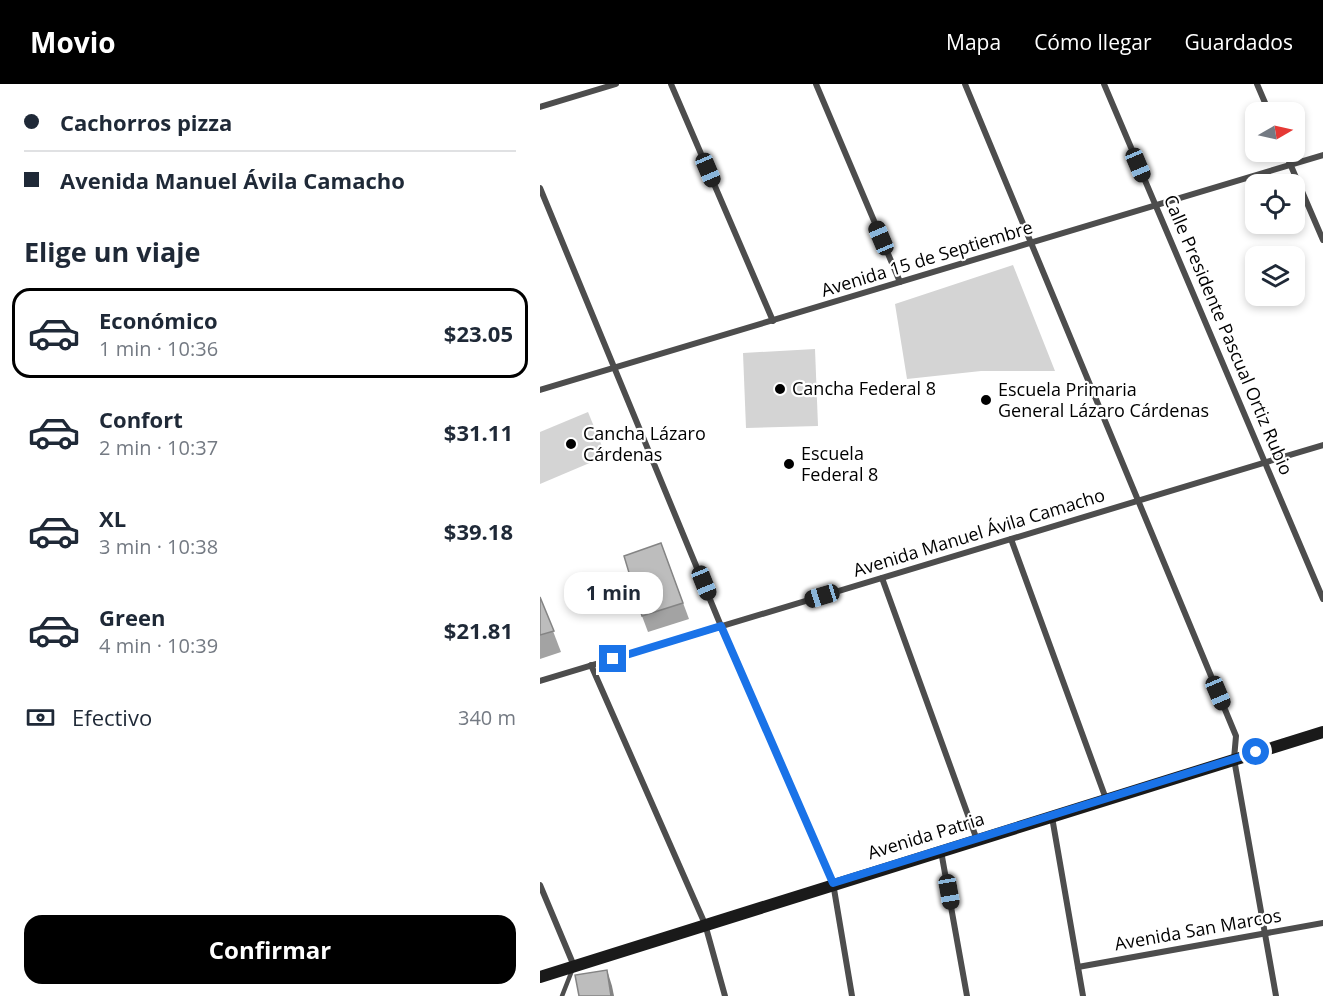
<!DOCTYPE html>
<html lang="es">
<meta charset="utf-8">
<style>
body{margin:0;font-family:"Open Sans",sans-serif;background:#f2f2f3;color:#1f2937;height:100vh;display:flex;flex-direction:column;font-size:22px;white-space:nowrap}
*{box-sizing:border-box;margin:0}
p{font-size:20px;color:#747a83}
.icon{flex:none;width:33px;height:33px;fill:none;stroke:currentColor;stroke-width:2;stroke-linecap:round;stroke-linejoin:round}
.map{position:relative;flex:1;overflow:hidden}
.sheet{display:flex;flex-direction:column;background:#fff;width:540px}
.sheet>*{flex:none}
.guide{display:grid;align-content:center;height:132px;padding:0 24px;background:#fff}
.needle{width:39px;rotate:81deg}
.fabs{position:absolute;left:705px;top:18px;display:grid;gap:12px}
.fabs a{display:grid;place-items:center;width:60px;height:60px;border-radius:12px;background:#fff;box-shadow:0 3px 9px #0003;font-size:30px}
.end{position:absolute;width:27px;height:27px;margin:-14px;border:8px solid #1a73e8;background:#fff;box-shadow:0 0 0 3px #fff}
.from{border-radius:50%}
.bubble{position:absolute;height:42px;border-radius:18px;background:#fff;box-shadow:0 3px 9px #0003;font-size:20px;font-weight:700;line-height:42px;text-align:center}
.car{position:absolute;width:18px;height:36px;margin:-18px -9px;border-radius:8px;box-shadow:0 0 4px 2px #0007;background:linear-gradient(#222 24%,#8ab4d8 0 40%,#222 0 76%,#8ab4d8 0 86%,#222 0)}
.guide b{display:flex;align-items:center;gap:21px;height:57px;font-size:22px}
.guide b+b{border-top:2px solid #e0e1e3}
.guide i{width:15px;height:15px;background:#1f2937}
ul{padding:0;list-style:none}
li{display:flex;align-items:center;gap:18px;height:90px;margin:0 12px 9px;padding:0 12px;border:3px solid transparent;border-radius:18px}
li div{flex:1}
li b{display:block;font-size:22px}
li em{font-style:normal;font-weight:700}
li.current{border-color:#000}
li>.icon{width:54px;height:54px;stroke-width:1.5}
h2{padding:0 24px;font-size:27px;line-height:72px}
.pay{display:flex;align-items:center;gap:15px;height:66px;padding:0 24px;font-size:22px}
.pay p{margin-inline-start:auto}
.cta{display:flex;gap:12px;margin-top:auto;padding:12px 24px}
.cta a{flex:1;height:69px;border-radius:18px;background:#000;color:#fff;font-size:24px;font-weight:700;line-height:69px;text-align:center}
header{display:flex;align-items:center;gap:36px;box-sizing:border-box;height:84px;padding:0 30px;background:#000;color:#fff}
header strong{font-size:28px}
nav{display:flex;gap:33px;margin-inline-start:auto;font-size:21px}
main{display:flex;flex:1;min-height:0}
.map>svg:first-child{display:block}
.green{fill:#d4d4d4}
.lines{fill:none;stroke-linecap:round;stroke-linejoin:round}
.lane{stroke:#4d4d4d;stroke-width:4.5}
.street{stroke:#4d4d4d;stroke-width:6}
.secondary{stroke:#1a1a1a;stroke-width:12}
.wall{fill:#a3a3a3}
.shaded-wall{fill:#848484}
.building{fill:#bdbdbd;stroke:#848484;stroke-width:1.5}
.route{stroke:#1a73e8;stroke-width:8}
.poi-dot{fill:#000;stroke:#fff;stroke-width:2}
.labels{text-anchor:middle;stroke-width:4.5;stroke-linejoin:round;paint-order:stroke}
.street-label{font-size:18px;fill:#000;stroke:#fff}
.poi-label{font-size:18px;fill:#000;stroke:#fff;text-anchor:start}
</style>
<header>
<strong>Movio</strong>
<nav><a>Mapa</a><a>Cómo llegar</a><a>Guardados</a></nav>
</header>
<main>
<section class="sheet">
<div class="guide">
<b><i class="from"></i>Cachorros pizza</b>
<b><i></i>Avenida Manuel Ávila Camacho</b>
</div>
<h2>Elige un viaje</h2>
<ul>
<li class="current"><svg class="icon" aria-label="car" viewBox="0 0 24 24"><path d="M5 17H2v-5l4-1 3-4h7l3 4 3 1v5h-3M9 17h6M6 11h13"/><circle cx="7" cy="17" r="2"/><circle cx="17" cy="17" r="2"/></svg><div><b>Económico</b><p>1 min · 10:36</p></div><em>$23.05</em></li>
<li><svg class="icon" aria-label="car" viewBox="0 0 24 24"><path d="M5 17H2v-5l4-1 3-4h7l3 4 3 1v5h-3M9 17h6M6 11h13"/><circle cx="7" cy="17" r="2"/><circle cx="17" cy="17" r="2"/></svg><div><b>Confort</b><p>2 min · 10:37</p></div><em>$31.11</em></li>
<li><svg class="icon" aria-label="car" viewBox="0 0 24 24"><path d="M5 17H2v-5l4-1 3-4h7l3 4 3 1v5h-3M9 17h6M6 11h13"/><circle cx="7" cy="17" r="2"/><circle cx="17" cy="17" r="2"/></svg><div><b>XL</b><p>3 min · 10:38</p></div><em>$39.18</em></li>
<li><svg class="icon" aria-label="car" viewBox="0 0 24 24"><path d="M5 17H2v-5l4-1 3-4h7l3 4 3 1v5h-3M9 17h6M6 11h13"/><circle cx="7" cy="17" r="2"/><circle cx="17" cy="17" r="2"/></svg><div><b>Green</b><p>4 min · 10:39</p></div><em>$21.81</em></li>
</ul>
<div class="pay"><svg class="icon" aria-label="cash" viewBox="0 0 24 24"><path d="M3 7h18v10H3z"/><circle cx="12" cy="12" r="2"/></svg>Efectivo<p>340 m</p></div>
<div class="cta"><a>Confirmar</a></div>
</section>
<div class="map">
<svg width="783" height="912" viewBox="0 0 783 912">
<rect width="100%" height="100%" fill="#fff"/>
<!-- green -->
<g class="green">
<polygon points="473,181 515,287 441,287 367,295 355,220"/>
<polygon points="275,265 278,342 206,344 203,269"/>
<polygon points="48,328 66,372 0,400 0,348"/>
</g>
<g class="lines">
<!-- lane -->
<polyline class="lane" points="22,912 33,884"/>
<!-- street -->
<g class="street">
<polyline points="131,0 233,237"/>
<polyline points="276,0 360,198"/>
<polyline points="425,0 696,652 694,675 736,912"/>
<polyline points="564,0 783,515"/>
<polyline points="717,0 729,28"/>
<polyline points="0,23 76,0"/>
<polyline points="745,68 783,156"/>
<polyline points="0,104 181,542 293,799 312,912"/>
<polyline points="0,306 783,71"/>
<polyline points="471,455 566,715"/>
<polyline points="342,494 437,756"/>
<polyline points="51,581 165,840 185,912"/>
<polyline points="0,597 783,361"/>
<polyline points="512,733 543,912"/>
<polyline points="401,767 427,912"/>
<polyline points="0,801 34,882"/>
<polyline points="538,883 783,839"/>
</g>
<!-- secondary -->
<polyline class="secondary" points="0,893 783,648"/>
</g>
<!-- wall -->
<g class="wall">
<polygon points="121,459 149,535 108,548 102,532"/>
<polygon points="0,513 21,568 0,575"/>
</g>
<!-- shaded-wall -->
<polygon class="shaded-wall" points="67,886 72,902 74,912 71,912"/>
<!-- building -->
<g class="building">
<polygon points="121,459 143,519 102,532 84,472"/>
<polygon points="0,513 14,547 0,551"/>
<polygon points="67,886 71,912 39,912 35,891"/>
</g>
<g class="lines">
<!-- route -->
<polyline class="route" points="73,575 181,542 293,799 716,668"/>
</g>
<!-- markers -->
<g class="poi-dot">
<circle cx="240" cy="305" r="6"/>
<circle cx="446" cy="316" r="6"/>
<circle cx="31" cy="360" r="6"/>
<circle cx="249" cy="380" r="6"/>
</g>
<g class="labels">
<!-- street labels -->
<g class="street-label">
<text transform="translate(387 175) rotate(-17)" y="6">Avenida 15 de Septiembre</text>
<text transform="translate(688 251) rotate(67)" y="6">Calle Presidente Pascual Ortiz Rubio</text>
<text transform="translate(439 449) rotate(-17)" y="6">Avenida Manuel Ávila Camacho</text>
<text transform="translate(386 752) rotate(-17)" y="6">Avenida Patria</text>
<text transform="translate(658 846) rotate(-10)" y="6">Avenida San Marcos</text>
</g>
<!-- poi labels -->
<g class="poi-label">
<text x="252" y="311">Cancha Federal 8</text>
<text x="458" y="312">Escuela Primaria<tspan x="458" dy="21">General Lázaro Cárdenas</tspan></text>
<text x="43" y="356">Cancha Lázaro<tspan x="43" dy="21">Cárdenas</tspan></text>
<text x="261" y="376">Escuela<tspan x="261" dy="21">Federal 8</tspan></text>
</g>
</g>
</svg>
<div class="fabs">
<a><svg class="needle" viewBox="-14 -14 28 28"><path d="M0-13l5 13h-10z" fill="#e53935"/><path d="M0 13l5-13h-10z" fill="#747a83"/></svg></a>
<a><svg class="icon" aria-label="locate" viewBox="0 0 24 24"><circle cx="12" cy="12" r="6"/><path d="M12 2v4M12 18v4M2 12h4M18 12h4"/></svg></a>
<a><svg class="icon" aria-label="layers" viewBox="0 0 24 24"><path d="M12 4l9 5-9 5-9-5zM3 14l9 5 9-5"/></svg></a>
</div>
<i class="end from" style="left:716px;top:668px"></i>
<i class="end" style="left:73px;top:575px"></i>
<div class="bubble" style="left:24px;top:488px;width:99px">1 min</div>
<i class="car" style="left:598px;top:81px;rotate:157deg"></i>
<i class="car" style="left:168px;top:86px;rotate:157deg"></i>
<i class="car" style="left:341px;top:154px;rotate:337deg"></i>
<i class="car" style="left:164px;top:499px;rotate:158deg"></i>
<i class="car" style="left:282px;top:512px;rotate:253deg"></i>
<i class="car" style="left:678px;top:609px;rotate:157deg"></i>
<i class="car" style="left:409px;top:808px;rotate:170deg"></i>
</div>
</main>
